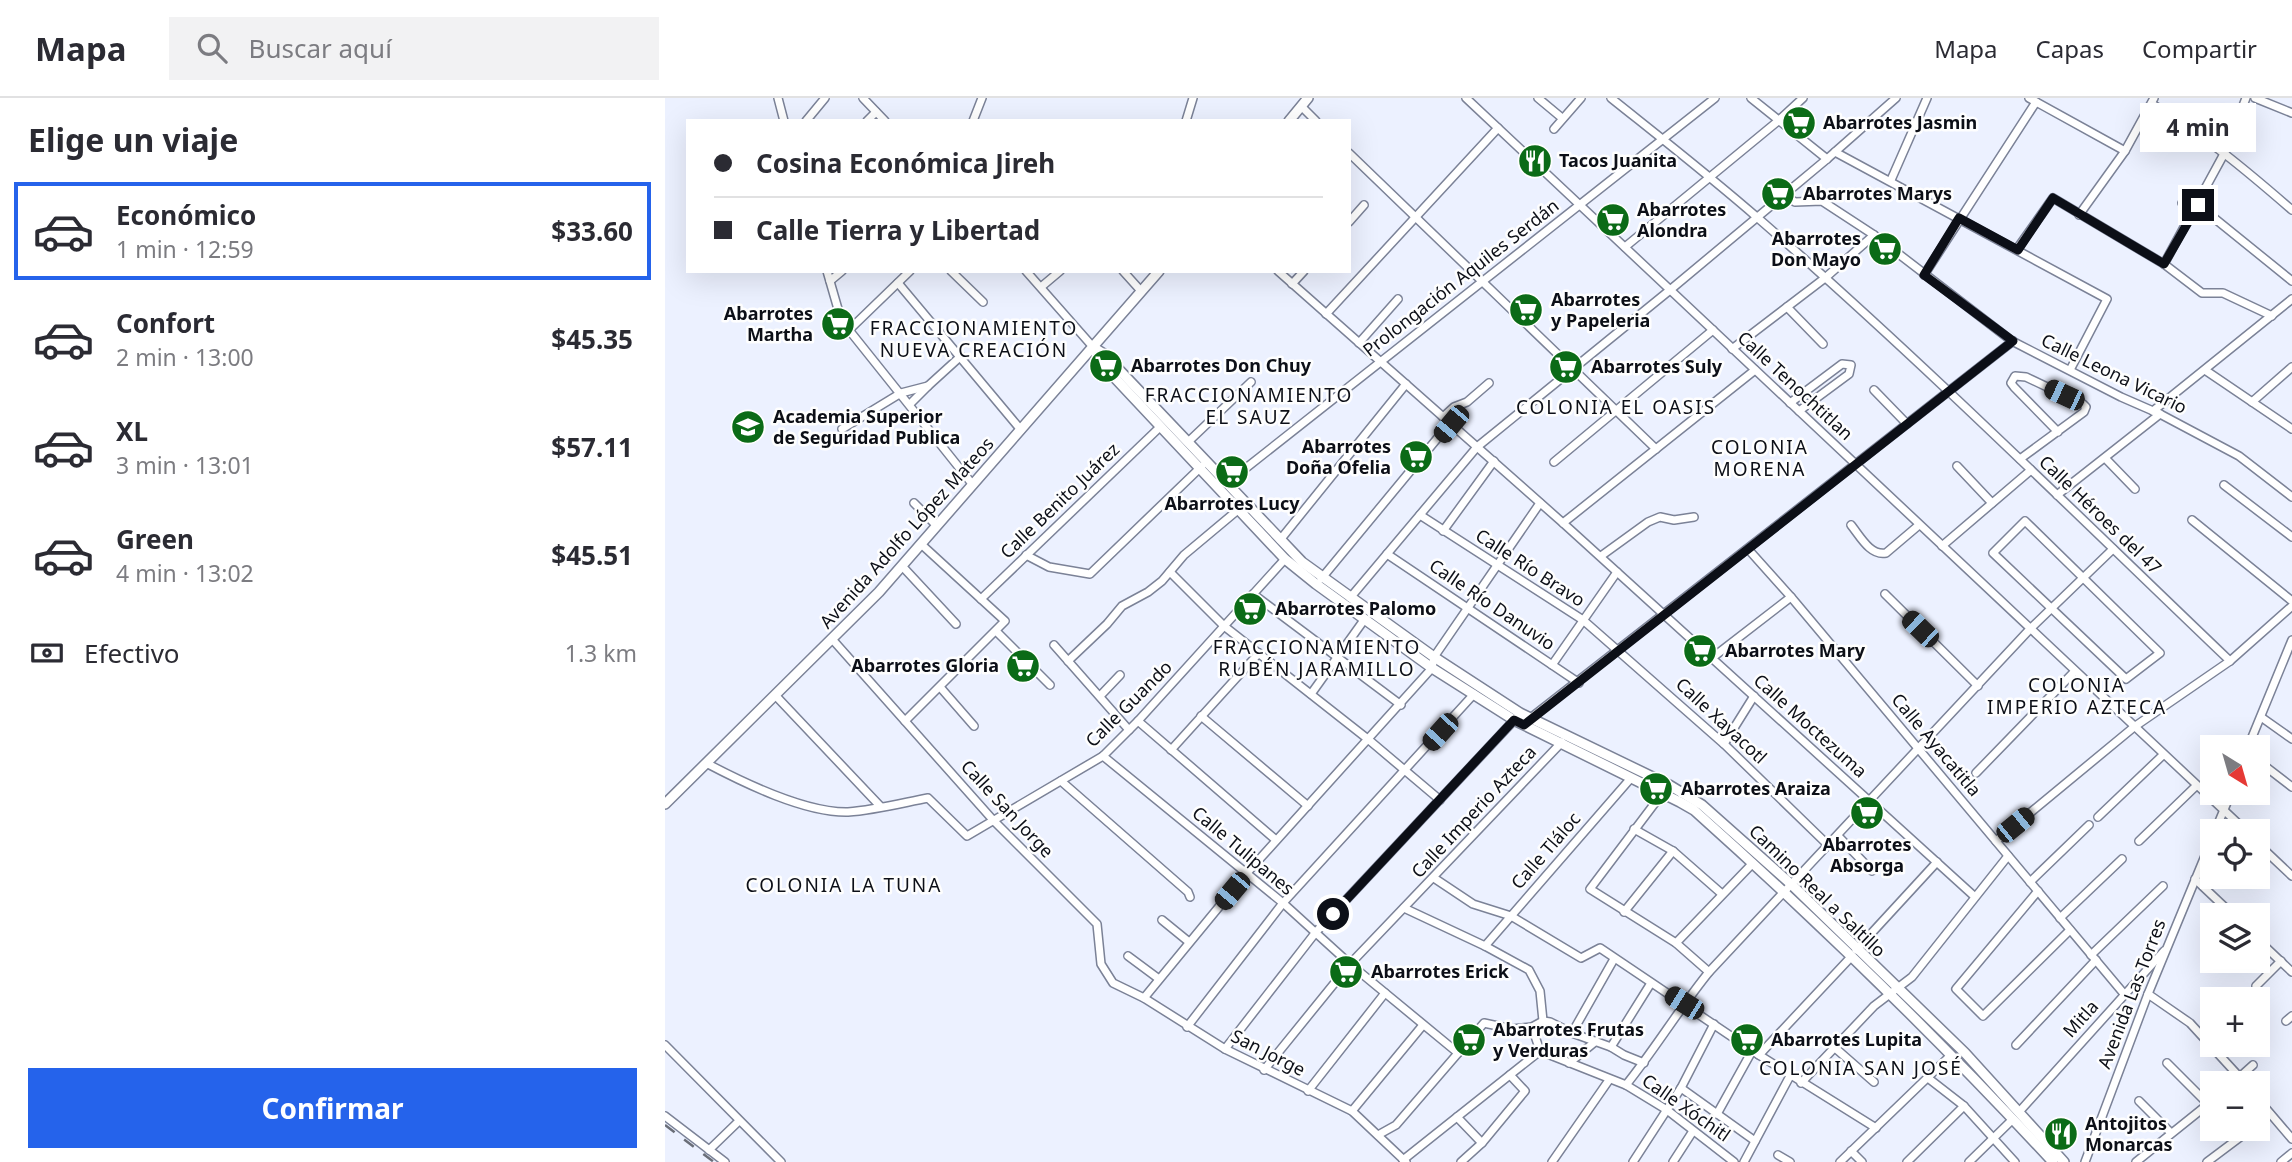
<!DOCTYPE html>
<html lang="es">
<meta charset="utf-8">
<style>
body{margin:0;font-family:"Noto Sans",sans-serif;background:#f2f2f3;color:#2b2b33;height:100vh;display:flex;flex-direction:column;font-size:26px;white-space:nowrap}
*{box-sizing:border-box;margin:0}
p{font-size:23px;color:#7c7c81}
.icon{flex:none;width:38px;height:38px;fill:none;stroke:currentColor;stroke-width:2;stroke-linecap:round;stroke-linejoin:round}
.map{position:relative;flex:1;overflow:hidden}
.drawer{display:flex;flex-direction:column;background:#fff;width:665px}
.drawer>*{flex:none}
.hud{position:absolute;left:21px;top:21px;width:665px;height:154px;border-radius:0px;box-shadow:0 7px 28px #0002;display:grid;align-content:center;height:154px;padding:0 28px;background:#fff}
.needle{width:46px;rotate:143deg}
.tools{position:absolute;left:1535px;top:637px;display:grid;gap:14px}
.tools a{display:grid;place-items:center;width:70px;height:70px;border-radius:0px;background:#fff;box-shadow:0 7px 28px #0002;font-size:35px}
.end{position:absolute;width:32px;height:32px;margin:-16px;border:9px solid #0c0f17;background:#fff;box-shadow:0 0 0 4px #fff}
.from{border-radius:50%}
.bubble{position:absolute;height:49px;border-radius:0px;background:#fff;box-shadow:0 7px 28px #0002;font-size:23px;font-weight:700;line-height:49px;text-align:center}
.car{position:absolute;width:21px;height:42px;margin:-21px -10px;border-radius:9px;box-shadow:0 0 5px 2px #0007;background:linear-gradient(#222 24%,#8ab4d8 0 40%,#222 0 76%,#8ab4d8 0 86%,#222 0)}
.hud b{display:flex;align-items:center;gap:24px;height:66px;font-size:26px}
.hud b+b{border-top:2px solid #e1e1e2}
.hud i{width:18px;height:18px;background:#2b2b33}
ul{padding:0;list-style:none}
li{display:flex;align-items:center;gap:21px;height:98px;margin:0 14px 10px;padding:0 14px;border:4px solid transparent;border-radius:0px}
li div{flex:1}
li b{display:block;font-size:26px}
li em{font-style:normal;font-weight:700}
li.active{border-color:#2563eb}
li>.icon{width:63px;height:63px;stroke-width:1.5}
h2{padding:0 28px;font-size:32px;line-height:84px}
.pay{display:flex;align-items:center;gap:18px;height:77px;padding:0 28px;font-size:26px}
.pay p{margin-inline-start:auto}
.action{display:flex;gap:14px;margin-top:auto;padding:14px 28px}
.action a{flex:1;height:80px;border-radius:0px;background:#2563eb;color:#fff;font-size:28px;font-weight:700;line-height:80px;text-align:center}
header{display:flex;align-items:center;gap:42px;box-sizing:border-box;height:98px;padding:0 35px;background:#fff;border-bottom:2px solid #e1e1e2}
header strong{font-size:33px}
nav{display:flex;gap:38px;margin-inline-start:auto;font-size:24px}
.search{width:490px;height:63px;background:#f2f2f3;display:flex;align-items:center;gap:18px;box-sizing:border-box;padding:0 24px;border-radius:0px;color:#7c7c81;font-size:26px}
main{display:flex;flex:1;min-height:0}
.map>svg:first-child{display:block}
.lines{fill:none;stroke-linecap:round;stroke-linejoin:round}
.minor-casing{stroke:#7b8297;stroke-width:10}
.tertiary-casing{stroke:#7b8297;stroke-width:12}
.minor{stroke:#fff;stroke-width:7}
.tertiary{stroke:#fff;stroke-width:9}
.rail{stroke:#6a6e78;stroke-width:2.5;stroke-dasharray:12 12;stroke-linecap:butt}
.route{stroke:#0c0f17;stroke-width:9}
.labels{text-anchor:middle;stroke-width:5;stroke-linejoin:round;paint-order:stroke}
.poi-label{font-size:18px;font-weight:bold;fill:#0c0f17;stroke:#fefefe;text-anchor:start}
.street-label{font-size:18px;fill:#0c0f17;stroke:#fefefe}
.neighbourhood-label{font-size:19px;letter-spacing:2px;fill:#0c0f17;stroke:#fefefe}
</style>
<header>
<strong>Mapa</strong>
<div class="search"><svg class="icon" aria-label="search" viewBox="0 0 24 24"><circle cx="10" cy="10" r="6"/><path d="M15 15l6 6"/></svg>Buscar aquí</div>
<nav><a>Mapa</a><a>Capas</a><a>Compartir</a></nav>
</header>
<main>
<section class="drawer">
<h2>Elige un viaje</h2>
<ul>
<li class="active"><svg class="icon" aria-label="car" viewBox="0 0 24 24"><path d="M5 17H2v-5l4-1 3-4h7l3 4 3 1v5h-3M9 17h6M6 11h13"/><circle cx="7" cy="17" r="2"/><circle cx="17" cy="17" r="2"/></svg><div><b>Económico</b><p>1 min · 12:59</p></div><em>$33.60</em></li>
<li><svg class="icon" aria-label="car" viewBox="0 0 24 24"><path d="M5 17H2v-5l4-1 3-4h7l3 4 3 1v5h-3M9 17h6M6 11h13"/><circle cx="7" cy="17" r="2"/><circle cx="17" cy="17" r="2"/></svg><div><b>Confort</b><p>2 min · 13:00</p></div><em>$45.35</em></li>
<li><svg class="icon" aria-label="car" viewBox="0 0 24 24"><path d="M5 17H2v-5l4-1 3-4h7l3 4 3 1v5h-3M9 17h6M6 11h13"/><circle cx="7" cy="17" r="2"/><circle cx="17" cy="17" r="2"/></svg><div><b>XL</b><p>3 min · 13:01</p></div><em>$57.11</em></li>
<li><svg class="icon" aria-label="car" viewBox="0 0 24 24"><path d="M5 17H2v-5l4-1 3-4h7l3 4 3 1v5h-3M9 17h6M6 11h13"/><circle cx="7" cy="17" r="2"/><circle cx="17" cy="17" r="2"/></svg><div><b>Green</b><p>4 min · 13:02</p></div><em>$45.51</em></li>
</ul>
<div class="pay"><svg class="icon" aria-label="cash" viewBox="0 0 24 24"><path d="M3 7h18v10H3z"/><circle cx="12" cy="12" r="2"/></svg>Efectivo<p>1.3 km</p></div>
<div class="action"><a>Confirmar</a></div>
</section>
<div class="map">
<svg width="1627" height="1064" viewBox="0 0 1627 1064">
<rect width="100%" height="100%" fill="#ecf1ff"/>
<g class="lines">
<!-- minor casing -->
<g class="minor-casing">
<g id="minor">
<polyline points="113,0 119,23"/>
<polyline points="198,0 220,23"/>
<polyline points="801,0 1581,733"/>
<polyline points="873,0 897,20"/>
<path d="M946 0C996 40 1046 79 1094 121 1256 262 1409 414 1565 563"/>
<polyline points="1086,0 1162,61"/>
<polyline points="1364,0 1460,53"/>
<polyline points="1590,0 1627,15"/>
<path d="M1487 6C1538 36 1582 73 1627 112"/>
<polyline points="636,8 651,23"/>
<polyline points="141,23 160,0"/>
<polyline points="202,23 211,14"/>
<polyline points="308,23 317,0"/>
<polyline points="521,23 528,0"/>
<polyline points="889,31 916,0"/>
<polyline points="1170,54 1442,201 1405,272"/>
<polyline points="684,55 991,351"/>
<polyline points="1226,82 1262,0"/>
<polyline points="1119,97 1130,104 1157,103 1209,137 1347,243 1456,299 1495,316 1574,358 1627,399"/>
<polyline points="1517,105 1530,112"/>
<polyline points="1533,107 1627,183"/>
<polyline points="1414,117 1460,53 1489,0"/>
<polyline points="684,124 699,107"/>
<polyline points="960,149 1113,23 1138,0"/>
<polyline points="1352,151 1388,100 1499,166 1537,195 1558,195 1607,218"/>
<polyline points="1499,166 1560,54 1581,0"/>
<polyline points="162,173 175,218 184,232 308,387"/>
<polyline points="286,173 318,204"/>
<polyline points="361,173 428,249"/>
<polyline points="458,173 476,193"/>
<polyline points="613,173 898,425 1309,798"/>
<polyline points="1259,177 1371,4"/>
<polyline points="165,183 177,173"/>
<polyline points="233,185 356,332"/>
<polyline points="627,186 639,173"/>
<polyline points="376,189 395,173"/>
<polyline points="1122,209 1158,246"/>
<polyline points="661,216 833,30"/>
<polyline points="184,232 245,173"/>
<polyline points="694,245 733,201"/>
<polyline points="1067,251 1160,180 1209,137"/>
<polyline points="1540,272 1627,331"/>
<polyline points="1209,292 1242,326"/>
<polyline points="1587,304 1627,269"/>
<polyline points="1125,305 1177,266 1186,267 1184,276 1134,313"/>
<polyline points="245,306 263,288"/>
<polyline points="1488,313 1627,201"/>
<polyline points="778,319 789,309 802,304 824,285"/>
<polyline points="177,331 236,295 263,288 296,258"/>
<polyline points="523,344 586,284"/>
<polyline points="1440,360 1470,391"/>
<polyline points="1355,361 1419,314 1421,309 1418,306 1361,279 1350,278 1346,285 1349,289 1393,334"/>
<polyline points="889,364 1048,232"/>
<polyline points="1292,368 1327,405"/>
<polyline points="562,385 1050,0"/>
<polyline points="1559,387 1627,439"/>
<polyline points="1392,397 1495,316"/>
<polyline points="249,405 272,428"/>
<polyline points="755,417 918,522 1059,646 1164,748"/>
<polyline points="1527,422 1627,503"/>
<polygon points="1360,423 1495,555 1461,581 1328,455"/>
<polyline points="898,425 1090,272"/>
<path d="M1186 427C1195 438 1205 458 1221 455L1254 427"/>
<polyline points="778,433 829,363"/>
<polyline points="615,442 741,286"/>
<polyline points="1277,448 1366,372"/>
<polyline points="1083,451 1126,499 1460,897"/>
<polyline points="722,456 914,585"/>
<polyline points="361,457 384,469 425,476 537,368"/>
<polyline points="936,458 983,424 995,419 1009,422 1029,419"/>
<polyline points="237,468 291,526"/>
<polyline points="505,474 559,528 704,642 775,702"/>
<polyline points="656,481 785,325"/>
<polyline points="588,496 736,607"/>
<polyline points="1220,496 1313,588"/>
<polyline points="685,500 812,349 1005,192 1162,61 1231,0"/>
<polyline points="316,501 495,329"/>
<polyline points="331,533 385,587"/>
<polyline points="167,541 328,722 432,826 436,866 448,885 479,900 560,951 687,1013 741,1064"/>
<polyline points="389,547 464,632"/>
<polyline points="1047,560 1126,499"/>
<polyline points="403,563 442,526 457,508 483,494 497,483 519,457 574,411"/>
<polyline points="887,567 952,474"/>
<polyline points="275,589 309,628"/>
<polyline points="646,596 699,522"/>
<polyline points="110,597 215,708"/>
<polyline points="435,598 455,577"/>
<polyline points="536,618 643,708"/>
<polyline points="1596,619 1627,641"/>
<polyline points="863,622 1348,243"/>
<polyline points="240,623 340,523 256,446"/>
<polyline points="473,623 611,742"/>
<polyline points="1059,646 1089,598"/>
<polyline points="1583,649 1627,542"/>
<polyline points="506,652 594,555"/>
<polyline points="438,658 618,805 685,866 793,955"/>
<polyline points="1592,662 1627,689"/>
<path d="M41 665C79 685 140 715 183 714 210 712 237 705 263 700L302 738 438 658 473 623 620 461"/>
<polyline points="1311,675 1410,573"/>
<polyline points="396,683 523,794 525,799"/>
<polyline points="999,693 925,791 1011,845 1044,874"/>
<polyline points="1433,719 1498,657"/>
<polyline points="969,731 1008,753 1057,796"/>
<polyline points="1550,733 1566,695"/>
<polyline points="1173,738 1207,773"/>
<polyline points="1331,743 1469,629 1565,563 1627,508"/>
<polyline points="1474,743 1531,688"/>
<polyline points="1592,745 1627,778"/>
<polyline points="769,780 808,806 846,818 916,860 935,850 1094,957 1211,1030"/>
<polyline points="1530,781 1568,817"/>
<polyline points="1365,784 1424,727"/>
<polyline points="1373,793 1291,891 1318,918 1405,832"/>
<polyline points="739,810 820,848 864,872 875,893 878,923"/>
<polyline points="959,814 1008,753"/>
<polyline points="1395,820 1457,761"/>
<polyline points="497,822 524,844"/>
<polyline points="1592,841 1627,874"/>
<polyline points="1011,845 1088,765"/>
<polyline points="820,848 966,680"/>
<polyline points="1191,852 1272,764"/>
<polyline points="1426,857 1498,788"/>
<polyline points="463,858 494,881"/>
<polyline points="1591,888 1616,863"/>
<polyline points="1483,896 1525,925 1580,985"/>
<polyline points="479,900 581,776 767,570 769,559 875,405"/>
<polyline points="1621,923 1627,918"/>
<polyline points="522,929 618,805 809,596"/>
<polyline points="867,929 875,953"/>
<polyline points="907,935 949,861"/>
<polyline points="0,947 116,1064"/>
<polyline points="1351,947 1431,862"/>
<polyline points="946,949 986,885"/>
<polyline points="1169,949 1209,984"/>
<polyline points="560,951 651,834 853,618"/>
<polyline points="875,953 961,987 1002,1012 1069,1064"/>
<polyline points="1094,957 1186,859"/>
<polyline points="904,965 931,943"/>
<polyline points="1502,965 1543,1006"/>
<polyline points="599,972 685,866 897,644"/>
<polyline points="1263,980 1299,1008 1350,1064"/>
<polyline points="1136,985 1209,908 1247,879 1343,758"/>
<polyline points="1568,985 1588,967"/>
<path d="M961 987C990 951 1014 911 1044 874L1365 531 1448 451"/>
<polyline points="1016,990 1090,1043"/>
<polyline points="643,993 720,895"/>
<polyline points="1592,1000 1627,1041"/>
<polyline points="1474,1003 1506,1035"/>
<polyline points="687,1013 758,927"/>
<polyline points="1354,1014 1499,853"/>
<polyline points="1052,1016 1087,953"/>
<polyline points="0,1018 60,1064"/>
<polyline points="792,1019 817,1045"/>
<polyline points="1592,1026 1605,1016"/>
<polyline points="713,1037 731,1027 819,925 847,931 867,929 878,923 885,924 907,935 946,949 959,957 979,965"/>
<polyline points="44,1052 74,1023"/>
<polyline points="1186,1053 1197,1064"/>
<polyline points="1113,1057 1125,1064"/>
<polyline points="738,1062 875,953"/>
<polyline points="796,1064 817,1045 860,993 845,977"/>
<polyline points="887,1064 944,982"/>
<polyline points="968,1064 1016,990 1049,926"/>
<polyline points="1008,1064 1028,1033"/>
<polyline points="1079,1064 1125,978"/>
<polyline points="1175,1064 1286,957"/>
<polyline points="1242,1064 1299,1008"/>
<polyline points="1304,1064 1348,1021"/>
<polyline points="1420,1064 1483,896 1547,741"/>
<polyline points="1471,1064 1547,1003"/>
<polyline points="1542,1064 1586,1031"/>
<polyline points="1616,1064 1627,1055"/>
</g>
</g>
<!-- tertiary casing -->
<g class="tertiary-casing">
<g id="tertiary">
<polyline points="624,23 643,0"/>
<polyline points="428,249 439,256 637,464 769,559 855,615 1004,687 1037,707 1127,787 1300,955 1399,1064"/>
<path d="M429 250 433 262 620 461 651 486 767 570 849 622 1015 704 1029 712C1154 824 1274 941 1388 1064"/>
<polyline points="0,706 214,494 494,173"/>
</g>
</g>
<!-- minor -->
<use href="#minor" class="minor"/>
<!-- tertiary -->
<use href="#tertiary" class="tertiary"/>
<!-- rail -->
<polyline class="rail" points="0,1027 49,1064"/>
</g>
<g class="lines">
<!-- route -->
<polyline class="route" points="668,816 849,622 859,627 1348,243 1259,177 1294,120 1353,152 1388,100 1499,166 1533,107"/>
</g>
<!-- icons -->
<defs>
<g id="supermarket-disc" transform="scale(1.75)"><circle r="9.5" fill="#0b6b17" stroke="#fefefe"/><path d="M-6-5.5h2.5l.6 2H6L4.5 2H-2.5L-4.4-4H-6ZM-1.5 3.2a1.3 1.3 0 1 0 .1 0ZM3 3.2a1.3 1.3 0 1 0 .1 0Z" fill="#fff"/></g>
<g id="restaurant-disc" transform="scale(1.75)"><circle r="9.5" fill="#0b6b17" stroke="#fefefe"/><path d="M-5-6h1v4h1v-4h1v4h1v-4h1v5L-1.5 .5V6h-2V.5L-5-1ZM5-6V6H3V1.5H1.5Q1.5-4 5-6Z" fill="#fff"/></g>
<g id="university-disc" transform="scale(1.75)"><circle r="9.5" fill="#0b6b17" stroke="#fefefe"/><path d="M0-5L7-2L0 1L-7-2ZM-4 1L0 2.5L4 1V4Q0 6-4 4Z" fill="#fff"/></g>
</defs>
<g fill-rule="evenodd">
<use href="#supermarket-disc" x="1134" y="25"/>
<use href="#restaurant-disc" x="870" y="63"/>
<use href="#supermarket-disc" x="1113" y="96"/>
<use href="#supermarket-disc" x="948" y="122"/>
<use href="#supermarket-disc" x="1220" y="151"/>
<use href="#supermarket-disc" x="861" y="212"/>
<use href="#supermarket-disc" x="173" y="226"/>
<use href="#supermarket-disc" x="441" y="268"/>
<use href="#supermarket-disc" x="901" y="269"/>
<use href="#university-disc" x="83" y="329"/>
<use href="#supermarket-disc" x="751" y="359"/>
<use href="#supermarket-disc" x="567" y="374"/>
<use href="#supermarket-disc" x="585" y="511"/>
<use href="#supermarket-disc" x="1035" y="553"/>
<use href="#supermarket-disc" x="358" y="568"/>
<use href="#supermarket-disc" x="991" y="691"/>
<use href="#supermarket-disc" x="1202" y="715"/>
<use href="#supermarket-disc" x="681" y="874"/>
<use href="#supermarket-disc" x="804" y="942"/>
<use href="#supermarket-disc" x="1082" y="942"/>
<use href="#restaurant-disc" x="1396" y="1036"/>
</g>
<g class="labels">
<!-- poi labels -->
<g class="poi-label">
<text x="1158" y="31">Abarrotes Jasmin</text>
<text x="894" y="69">Tacos Juanita</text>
<text x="1138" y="102">Abarrotes Marys</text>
<text x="972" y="118">Abarrotes<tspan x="972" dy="21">Alondra</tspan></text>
<text x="1196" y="147" text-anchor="end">Abarrotes<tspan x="1196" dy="21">Don Mayo</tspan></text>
<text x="886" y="208">Abarrotes<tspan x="886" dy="21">y Papeleria</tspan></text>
<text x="148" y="222" text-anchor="end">Abarrotes<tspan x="148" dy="21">Martha</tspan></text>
<text x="466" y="274">Abarrotes Don Chuy</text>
<text x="926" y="275">Abarrotes Suly</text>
<text x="108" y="325">Academia Superior<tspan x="108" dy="21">de Seguridad Publica</tspan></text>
<text x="726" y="355" text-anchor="end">Abarrotes<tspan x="726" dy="21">Doña Ofelia</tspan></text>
<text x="567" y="412" text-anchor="middle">Abarrotes Lucy</text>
<text x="610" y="517">Abarrotes Palomo</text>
<text x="1060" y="559">Abarrotes Mary</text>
<text x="334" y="574" text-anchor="end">Abarrotes Gloria</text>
<text x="1016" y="697">Abarrotes Araiza</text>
<text x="1202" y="753" text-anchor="middle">Abarrotes<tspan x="1202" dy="21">Absorga</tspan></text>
<text x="706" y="880">Abarrotes Erick</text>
<text x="828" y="938">Abarrotes Frutas<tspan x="828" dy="21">y Verduras</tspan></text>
<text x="1106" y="948">Abarrotes Lupita</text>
<text x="1420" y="1032">Antojitos<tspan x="1420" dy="21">Monarcas</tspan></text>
</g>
<!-- street labels -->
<g class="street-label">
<text transform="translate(796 180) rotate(-38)" y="6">Prolongación Aquiles Serdán</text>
<text transform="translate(1449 276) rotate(26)" y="6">Calle Leona Vicario</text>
<text transform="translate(1130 288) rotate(43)" y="6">Calle Tenochtitlan</text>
<text transform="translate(395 403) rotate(-44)" y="6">Calle Benito Juárez</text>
<text transform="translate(1435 417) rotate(44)" y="6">Calle Héroes del 47</text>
<text transform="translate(242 435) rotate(-48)" y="6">Avenida Adolfo López Mateos</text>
<text transform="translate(865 470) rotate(33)" y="6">Calle Río Bravo</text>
<text transform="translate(827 507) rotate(34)" y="6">Calle Río Danuvio</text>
<text transform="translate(464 606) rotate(-45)" y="6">Calle Guando</text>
<text transform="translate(1056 623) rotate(43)" y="6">Calle Xayacotl</text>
<text transform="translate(1145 628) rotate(42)" y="6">Calle Moctezuma</text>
<text transform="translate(1271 647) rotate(50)" y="6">Calle Ayacatitla</text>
<text transform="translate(342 711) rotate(47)" y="6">Calle San Jorge</text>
<text transform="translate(809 714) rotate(-47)" y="6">Calle Imperio Azteca</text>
<text transform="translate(578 753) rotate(40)" y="6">Calle Tulipanes</text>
<text transform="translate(881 753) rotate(-49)" y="6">Calle Tláloc</text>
<text transform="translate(1152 793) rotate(44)" y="6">Camino Real a Saltillo</text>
<text transform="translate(1467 896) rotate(-69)" y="6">Avenida Las Torres</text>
<text transform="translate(1416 921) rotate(-48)" y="6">Mitla</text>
<text transform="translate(603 955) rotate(27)" y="6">San Jorge</text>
<text transform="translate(1021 1010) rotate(35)" y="6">Calle Xóchitl</text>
</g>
<!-- neighbourhood labels -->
<g class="neighbourhood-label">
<text x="309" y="237">FRACCIONAMIENTO<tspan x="309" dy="22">NUEVA CREACIÓN</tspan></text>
<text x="584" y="304">FRACCIONAMIENTO<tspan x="584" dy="22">EL SAUZ</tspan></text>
<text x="951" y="316">COLONIA EL OASIS</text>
<text x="1095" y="356">COLONIA<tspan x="1095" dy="22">MORENA</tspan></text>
<text x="652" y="556">FRACCIONAMIENTO<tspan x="652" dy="22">RUBÉN JARAMILLO</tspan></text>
<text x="1412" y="594">COLONIA<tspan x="1412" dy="22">IMPERIO AZTECA</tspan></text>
<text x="179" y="794">COLONIA LA TUNA</text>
<text x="1196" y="977">COLONIA SAN JOSÉ</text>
</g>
</g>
</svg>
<div class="tools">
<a><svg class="needle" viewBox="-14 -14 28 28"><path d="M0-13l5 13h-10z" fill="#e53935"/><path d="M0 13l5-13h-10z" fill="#7c7c81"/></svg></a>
<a><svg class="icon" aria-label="locate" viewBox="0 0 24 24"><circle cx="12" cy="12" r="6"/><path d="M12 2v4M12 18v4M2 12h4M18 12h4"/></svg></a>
<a><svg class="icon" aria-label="layers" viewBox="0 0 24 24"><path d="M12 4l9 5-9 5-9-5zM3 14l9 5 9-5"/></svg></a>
<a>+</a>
<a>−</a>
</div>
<i class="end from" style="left:668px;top:816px"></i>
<i class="end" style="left:1533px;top:107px"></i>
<div class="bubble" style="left:1475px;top:5px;width:116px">4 min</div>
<i class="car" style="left:1399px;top:297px;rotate:295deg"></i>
<i class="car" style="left:786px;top:326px;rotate:220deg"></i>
<i class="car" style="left:1255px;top:531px;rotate:314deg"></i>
<i class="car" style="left:775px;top:634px;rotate:222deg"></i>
<i class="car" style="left:1350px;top:727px;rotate:51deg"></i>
<i class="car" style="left:567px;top:793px;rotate:220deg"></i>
<i class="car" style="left:1019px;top:905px;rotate:302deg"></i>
<div class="hud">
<b><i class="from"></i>Cosina Económica Jireh</b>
<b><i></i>Calle Tierra y Libertad</b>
</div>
</div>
</main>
